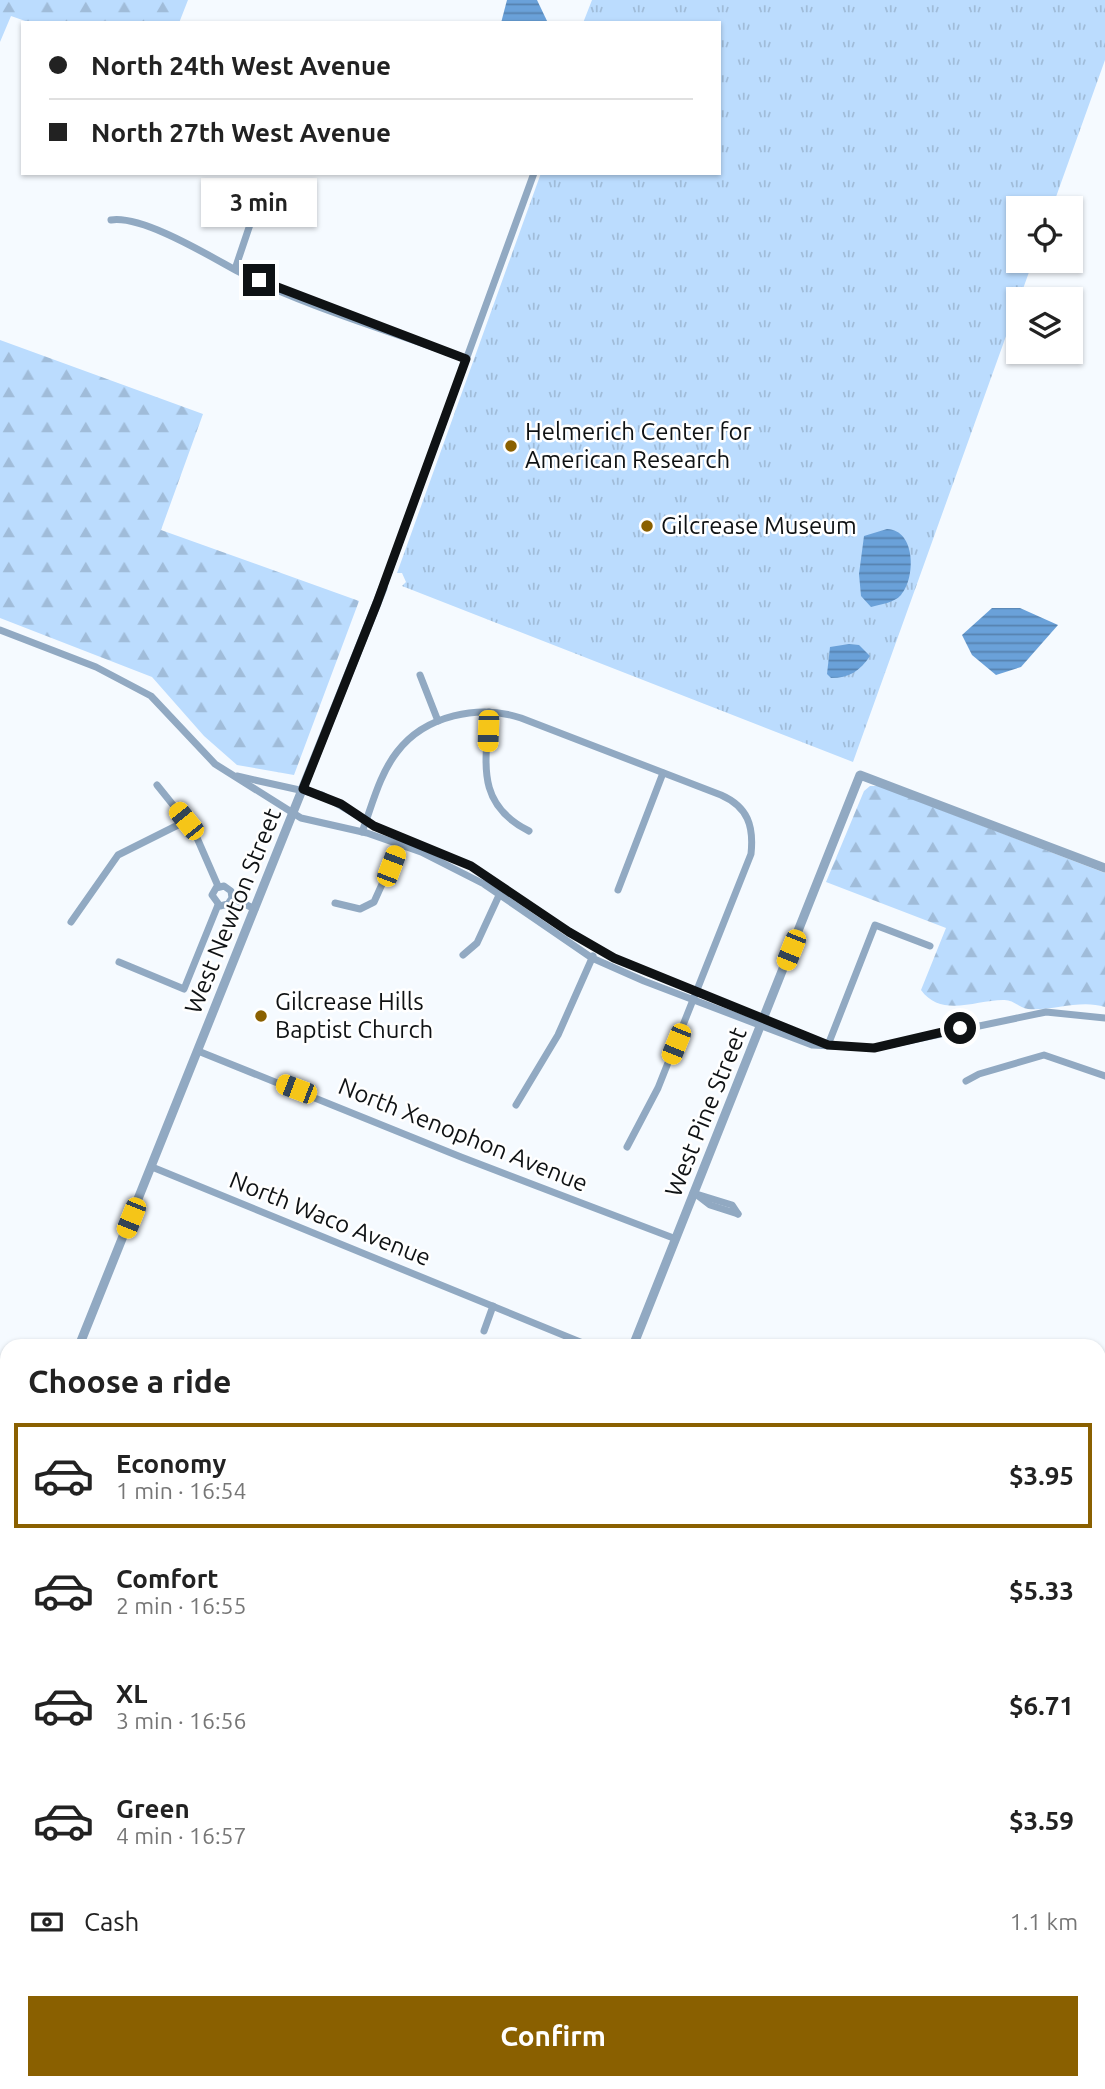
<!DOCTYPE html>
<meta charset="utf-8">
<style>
body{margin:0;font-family:Ubuntu,sans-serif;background:#f6f6f6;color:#222;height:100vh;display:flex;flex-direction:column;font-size:26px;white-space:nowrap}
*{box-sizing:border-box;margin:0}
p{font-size:23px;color:#767676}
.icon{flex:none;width:38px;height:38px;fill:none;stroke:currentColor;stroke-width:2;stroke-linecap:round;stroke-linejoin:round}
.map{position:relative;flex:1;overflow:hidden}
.drawer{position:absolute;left:0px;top:1339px;width:1106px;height:751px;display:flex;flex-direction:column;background:#fff;border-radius:21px 21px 0 0;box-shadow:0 2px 5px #0004}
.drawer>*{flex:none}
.banner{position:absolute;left:21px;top:21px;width:700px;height:154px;border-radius:0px;box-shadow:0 2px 5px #0004;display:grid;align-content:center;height:154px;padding:0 28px;background:#fff}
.fabs{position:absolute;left:1006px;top:196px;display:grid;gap:14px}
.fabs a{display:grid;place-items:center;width:77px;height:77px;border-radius:0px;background:#fff;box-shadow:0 2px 5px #0004;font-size:35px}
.end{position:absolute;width:32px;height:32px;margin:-16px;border:9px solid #0f1214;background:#fff;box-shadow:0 0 0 4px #fff}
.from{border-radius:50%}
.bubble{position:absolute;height:49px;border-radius:0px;background:#fff;box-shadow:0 2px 5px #0004;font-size:23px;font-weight:700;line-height:49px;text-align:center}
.car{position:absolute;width:21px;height:42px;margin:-21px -10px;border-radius:9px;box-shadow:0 0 5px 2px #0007;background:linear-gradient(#f5c518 24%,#345 0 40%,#f5c518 0 76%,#345 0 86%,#f5c518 0)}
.banner b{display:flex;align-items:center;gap:24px;height:66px;font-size:26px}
.banner b+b{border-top:2px solid #e0e0e0}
.banner i{width:18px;height:18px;background:#222}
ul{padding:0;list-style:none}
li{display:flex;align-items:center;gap:21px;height:105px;margin:0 14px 10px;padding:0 14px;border:4px solid transparent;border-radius:0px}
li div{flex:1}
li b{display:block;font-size:26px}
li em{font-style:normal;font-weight:700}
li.selected{border-color:#8a6000}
li>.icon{width:63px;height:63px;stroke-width:1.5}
h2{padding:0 28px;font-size:32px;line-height:84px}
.pay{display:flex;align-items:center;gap:18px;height:77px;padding:0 28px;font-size:26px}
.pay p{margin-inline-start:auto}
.action{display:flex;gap:14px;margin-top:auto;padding:14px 28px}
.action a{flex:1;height:80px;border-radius:0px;background:#8a6000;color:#fff;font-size:28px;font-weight:700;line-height:80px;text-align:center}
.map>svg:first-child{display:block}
.grass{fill:url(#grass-tufts)}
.forest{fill:url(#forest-firs)}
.water{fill:url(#water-rules)}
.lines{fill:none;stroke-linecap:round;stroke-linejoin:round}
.stream{stroke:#6aa1d9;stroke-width:2.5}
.minor{stroke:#91a9c2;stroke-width:7}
.tertiary{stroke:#91a9c2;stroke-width:9}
.route{stroke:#0f1214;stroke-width:9}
.poi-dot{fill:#8a6000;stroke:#fff;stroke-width:2.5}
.labels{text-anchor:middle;stroke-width:5;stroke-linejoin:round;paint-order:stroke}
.poi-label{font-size:24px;fill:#0f1214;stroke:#fff;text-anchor:start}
.street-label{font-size:24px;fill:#0f1214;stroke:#fff}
</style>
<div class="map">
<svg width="1105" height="2089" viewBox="0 0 1105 2089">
<defs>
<pattern id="grass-tufts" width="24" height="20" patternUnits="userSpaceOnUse" patternTransform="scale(1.75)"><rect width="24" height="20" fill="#bbdcfe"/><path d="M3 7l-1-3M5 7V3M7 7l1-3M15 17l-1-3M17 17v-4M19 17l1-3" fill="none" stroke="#a0bcd9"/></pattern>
<pattern id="forest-firs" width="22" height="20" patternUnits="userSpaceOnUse" patternTransform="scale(1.75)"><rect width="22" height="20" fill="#bbdcfe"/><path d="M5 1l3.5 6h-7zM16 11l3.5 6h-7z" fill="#a0bcd9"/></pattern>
<pattern id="water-rules" width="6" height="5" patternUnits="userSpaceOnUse" patternTransform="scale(1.75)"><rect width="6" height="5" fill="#6aa1d9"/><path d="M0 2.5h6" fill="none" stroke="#5682af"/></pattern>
</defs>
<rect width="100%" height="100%" fill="#f5faff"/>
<!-- grass -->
<polygon class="grass" points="592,0 1105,0 1105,60 1052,208 1018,208 1018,261 1033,261 853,762 402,586 406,582 402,573 397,573 541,173 719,173 719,23 583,23"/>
<!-- forest -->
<g class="forest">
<polygon points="0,0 188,0 179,23 31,23 11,16 0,42"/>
<polygon points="0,340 203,414 161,530 359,601 294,775 237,765 204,736 152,677 0,618"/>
<path d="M870 786H879L1105 873V1007C1080 999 1054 1011 1028 1009 1019 1008 1013 999 1003 1000 976 1000 941 1018 921 990L946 928 826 882 864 791Z"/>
</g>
<!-- water -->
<g class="water">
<polygon points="507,0 537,0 548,23 501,23"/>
<path d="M887 529C916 530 916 578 901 595 894 603 881 604 871 607L861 596 859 574 864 536Z"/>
<polygon points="992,608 1020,608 1058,625 1021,667 996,675 972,655 962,635"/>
<path d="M849 644 859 645 870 656C860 671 849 678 831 678L827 674 830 647Z"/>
<polygon points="855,2083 855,2082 957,2083 955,2089 853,2089"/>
</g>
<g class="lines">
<!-- stream -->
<polyline class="stream" points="1099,2016 1105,2013"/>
<!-- minor -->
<g class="minor">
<path d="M111 220C143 215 211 257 239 272 306 307 394 332 466 359"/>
<polyline points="235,269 262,189"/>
<polyline points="383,588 534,173"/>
<polyline points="0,630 96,667 151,696 215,764 301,818 367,833 421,852 484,884 592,958 644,981 812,1045 874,1048 1046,1012 1105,1018"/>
<polyline points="420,675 438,721"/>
<path d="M489 712C486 763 475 804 529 831"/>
<polyline points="237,776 322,795 375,826 471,866 569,932 614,958 827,1045"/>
<polyline points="157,785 194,831 218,886"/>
<path d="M362 832C372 806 379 775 397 752 425 715 479 704 521 718L721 795C748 807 754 826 751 854L658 1088 627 1147"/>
<polyline points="618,890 663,773"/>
<polyline points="232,898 228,904 220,906 212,895 216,888 224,886 231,891 232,898 255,909"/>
<polyline points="335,903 360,909 374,902 401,842"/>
<polyline points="71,922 118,855 186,821"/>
<polyline points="463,955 477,943 501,891"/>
<polyline points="119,962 184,989 218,905"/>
<polyline points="828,1045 875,925 930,946"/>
<polyline points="198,1051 461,1157 676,1239"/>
<polyline points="966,1081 979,1074 1044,1055 1105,1076"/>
<polyline points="516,1105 558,1035 593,956"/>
<polyline points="152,1167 590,1346"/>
<polyline points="693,1193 732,1205 738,1214"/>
<polyline points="697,1195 710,1205 738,1214"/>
<polyline points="484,1331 493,1306"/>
<polyline points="1099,1532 1105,1517"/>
<polyline points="0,1594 7,1597"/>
<polyline points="0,1740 7,1743"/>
<polyline points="0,1887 7,1889"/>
<polyline points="1099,1935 1105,1938"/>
<polyline points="0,2031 7,2033"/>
<polyline points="137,2082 153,2089"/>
<polyline points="52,2089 54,2082"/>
<polyline points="507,2089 510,2082"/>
<polyline points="636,2089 643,2082"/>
</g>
<!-- tertiary -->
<g class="tertiary">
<polyline points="79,1346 383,588"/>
<polyline points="633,1346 860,775 1105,868"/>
<polyline points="0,1508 7,1511"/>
<polyline points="0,1546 7,1528"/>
<polyline points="342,2089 345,2082"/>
</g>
</g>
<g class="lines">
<!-- route -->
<polyline class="route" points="259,280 466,359 377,603 303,789 341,804 374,826 471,866 569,932 614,958 828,1045 874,1048 960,1028"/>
</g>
<!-- markers -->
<g class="poi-dot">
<circle cx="511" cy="446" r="7"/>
<circle cx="647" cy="526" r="7"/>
<circle cx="261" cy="1016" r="7"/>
</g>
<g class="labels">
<!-- poi labels -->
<g class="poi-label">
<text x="525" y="440">Helmerich Center for<tspan x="525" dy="28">American Research</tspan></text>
<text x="661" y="534">Gilcrease Museum</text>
<text x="275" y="1010">Gilcrease Hills<tspan x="275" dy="28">Baptist Church</tspan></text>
</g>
<!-- street labels -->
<g class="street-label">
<text transform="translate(233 911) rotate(-68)" y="8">West Newton Street</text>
<text transform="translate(706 1112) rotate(-68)" y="8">West Pine Street</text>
<text transform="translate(463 1135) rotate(22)" y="8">North Xenophon Avenue</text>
<text transform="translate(330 1219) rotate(22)" y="8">North Waco Avenue</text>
</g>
</g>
</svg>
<div class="fabs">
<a><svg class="icon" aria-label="locate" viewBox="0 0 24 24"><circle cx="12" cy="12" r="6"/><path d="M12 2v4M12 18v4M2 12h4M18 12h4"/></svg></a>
<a><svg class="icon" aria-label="layers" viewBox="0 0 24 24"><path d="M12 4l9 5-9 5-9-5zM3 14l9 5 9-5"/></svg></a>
</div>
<i class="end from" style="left:960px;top:1028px"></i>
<i class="end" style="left:259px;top:280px"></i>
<div class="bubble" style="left:201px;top:178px;width:116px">3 min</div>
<i class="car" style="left:488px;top:731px;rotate:182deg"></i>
<i class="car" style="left:186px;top:821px;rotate:321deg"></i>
<i class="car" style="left:391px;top:866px;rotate:21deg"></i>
<i class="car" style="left:791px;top:950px;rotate:202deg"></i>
<i class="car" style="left:676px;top:1044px;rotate:202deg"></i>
<i class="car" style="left:296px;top:1089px;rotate:291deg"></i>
<i class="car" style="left:131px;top:1218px;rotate:202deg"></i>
<div class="banner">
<b><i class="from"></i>North 24th West Avenue</b>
<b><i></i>North 27th West Avenue</b>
</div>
<section class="drawer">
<h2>Choose a ride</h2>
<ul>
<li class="selected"><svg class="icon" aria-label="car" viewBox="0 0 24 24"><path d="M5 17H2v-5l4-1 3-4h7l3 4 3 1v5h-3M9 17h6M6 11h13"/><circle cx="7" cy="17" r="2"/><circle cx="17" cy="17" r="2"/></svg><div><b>Economy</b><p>1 min · 16:54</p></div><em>$3.95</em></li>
<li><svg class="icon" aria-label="car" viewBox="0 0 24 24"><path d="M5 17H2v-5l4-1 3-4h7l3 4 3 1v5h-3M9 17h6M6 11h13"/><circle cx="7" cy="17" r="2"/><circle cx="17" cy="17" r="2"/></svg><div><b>Comfort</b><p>2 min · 16:55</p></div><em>$5.33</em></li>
<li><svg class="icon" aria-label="car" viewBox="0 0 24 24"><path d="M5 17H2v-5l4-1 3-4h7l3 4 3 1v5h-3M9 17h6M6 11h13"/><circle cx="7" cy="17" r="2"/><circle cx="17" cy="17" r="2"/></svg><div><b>XL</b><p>3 min · 16:56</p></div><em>$6.71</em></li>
<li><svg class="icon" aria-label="car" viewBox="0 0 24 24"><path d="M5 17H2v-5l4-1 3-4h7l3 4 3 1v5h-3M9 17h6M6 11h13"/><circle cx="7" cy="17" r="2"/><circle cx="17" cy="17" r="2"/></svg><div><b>Green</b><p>4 min · 16:57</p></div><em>$3.59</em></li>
</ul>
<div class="pay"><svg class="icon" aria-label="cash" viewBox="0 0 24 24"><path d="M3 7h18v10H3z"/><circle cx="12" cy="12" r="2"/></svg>Cash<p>1.1 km</p></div>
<div class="action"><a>Confirm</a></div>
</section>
</div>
